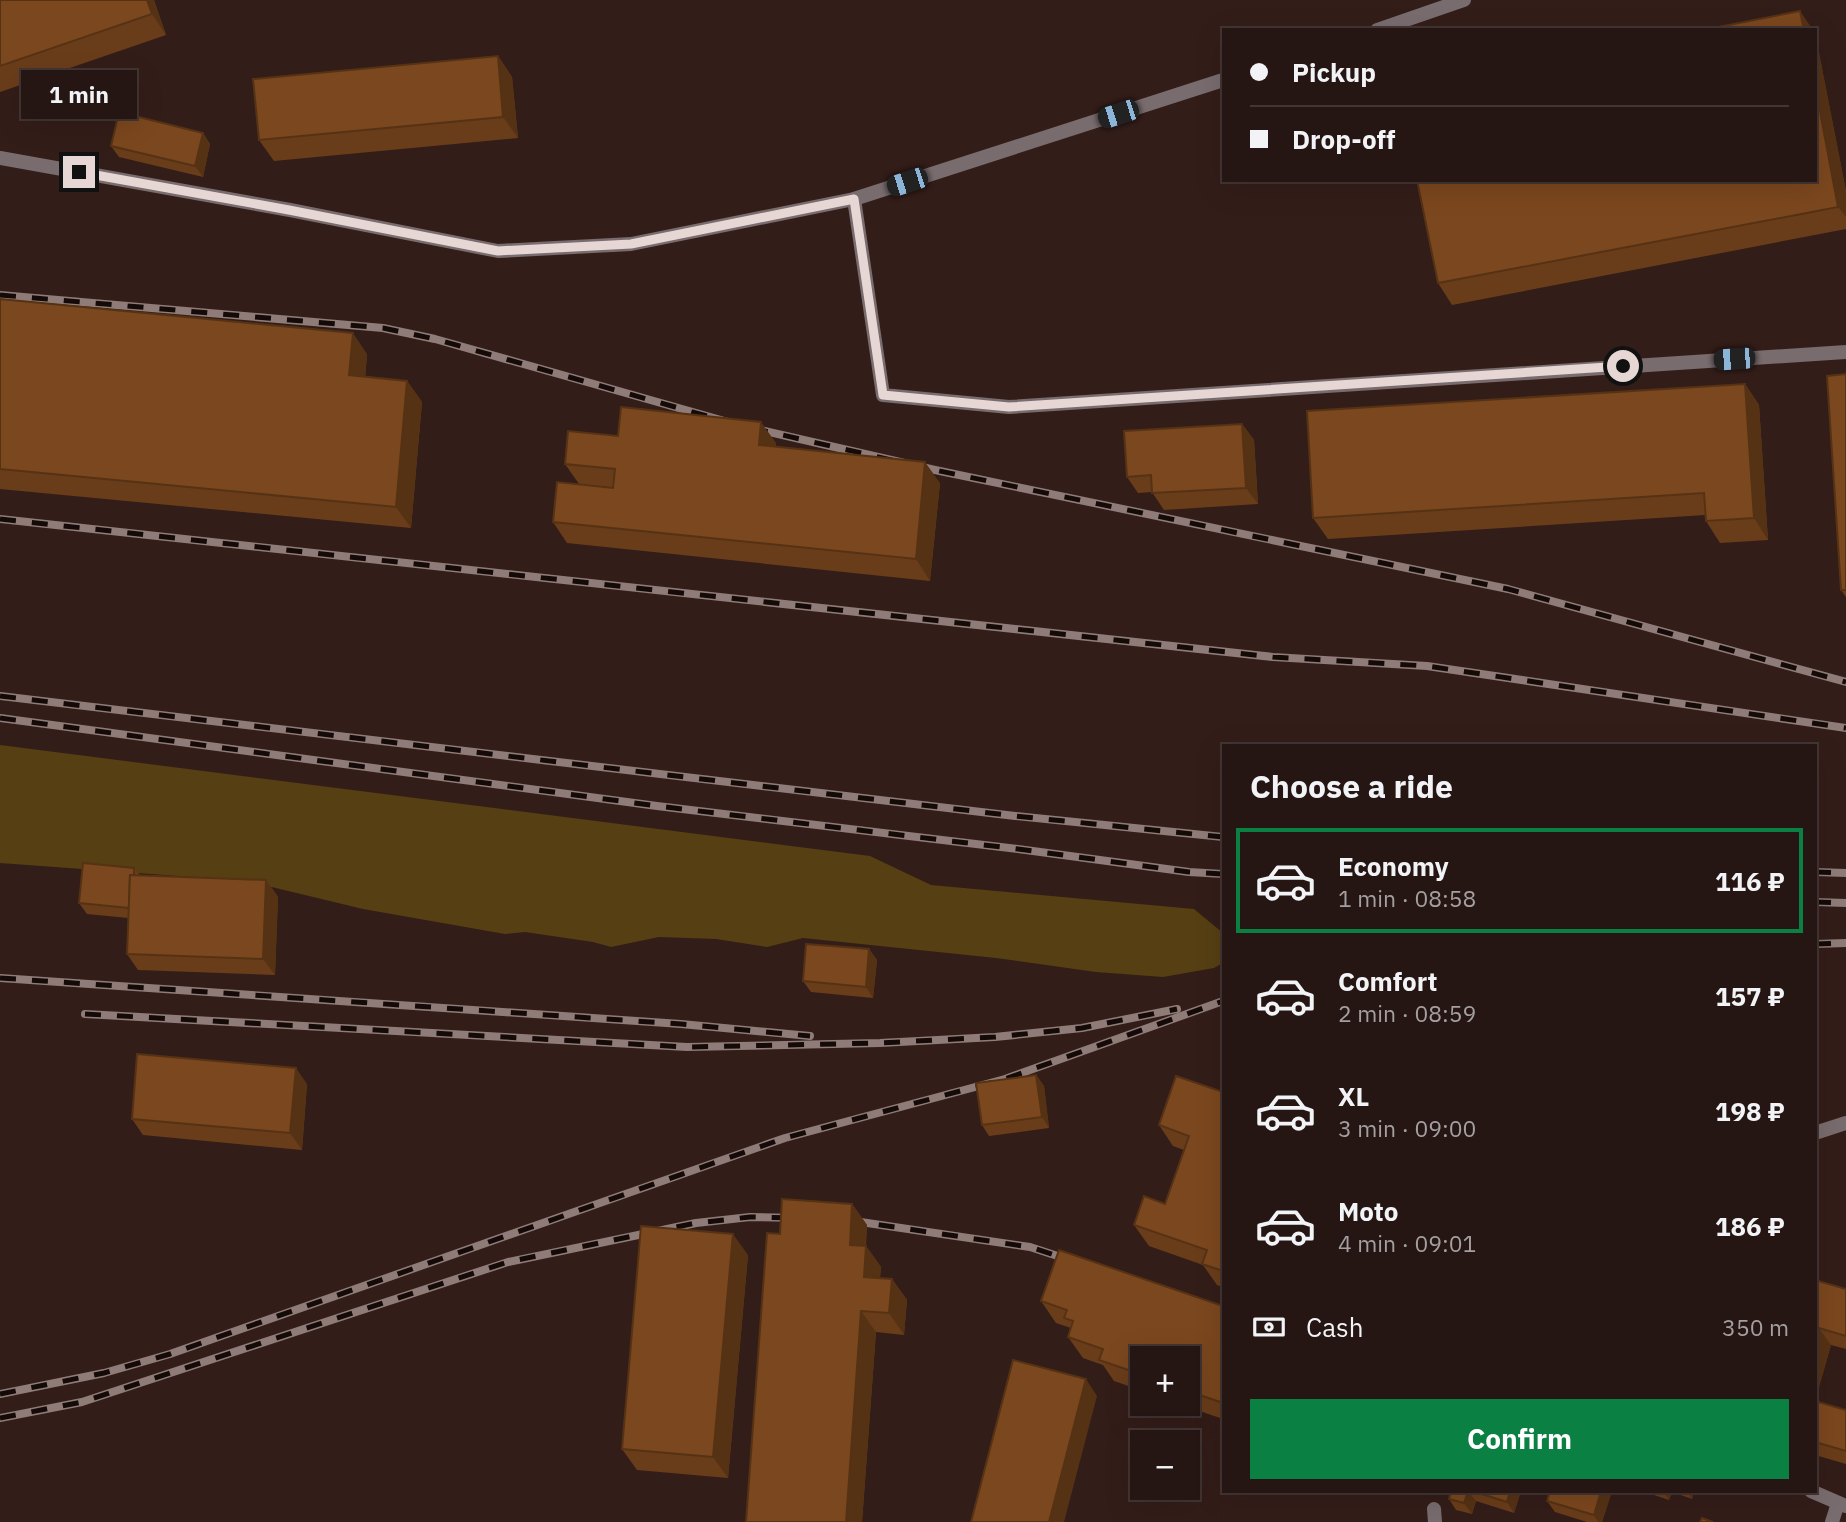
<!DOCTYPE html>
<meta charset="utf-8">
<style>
body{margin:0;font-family:"IBM Plex Sans",sans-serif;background:#2e1f1c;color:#f1f3f6;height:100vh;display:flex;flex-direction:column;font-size:26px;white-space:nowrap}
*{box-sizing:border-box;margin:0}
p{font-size:23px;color:#a49fa0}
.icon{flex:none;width:38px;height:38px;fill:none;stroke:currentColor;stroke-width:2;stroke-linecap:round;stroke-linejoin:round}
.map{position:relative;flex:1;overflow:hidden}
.details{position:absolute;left:1222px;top:744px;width:595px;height:749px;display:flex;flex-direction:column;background:#261613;border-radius:0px;box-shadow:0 7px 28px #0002,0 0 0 2px #423533}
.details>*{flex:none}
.banner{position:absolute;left:1222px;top:28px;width:595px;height:154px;border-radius:0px;box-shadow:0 7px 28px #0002,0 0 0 2px #423533;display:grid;align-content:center;height:154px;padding:0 28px;background:#261613}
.buttons{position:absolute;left:1130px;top:1346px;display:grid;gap:14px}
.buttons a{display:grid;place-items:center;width:70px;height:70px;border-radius:0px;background:#261613;box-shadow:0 7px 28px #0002,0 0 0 2px #423533;font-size:35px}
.end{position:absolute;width:32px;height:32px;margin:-16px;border:9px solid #e7d7d4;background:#111;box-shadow:0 0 0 4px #111}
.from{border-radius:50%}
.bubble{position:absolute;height:49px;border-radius:0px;background:#261613;box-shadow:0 7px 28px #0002,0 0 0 2px #423533;font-size:23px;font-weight:700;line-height:49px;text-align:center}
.car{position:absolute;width:21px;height:42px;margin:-21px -10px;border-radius:9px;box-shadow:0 0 5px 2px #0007;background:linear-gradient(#222 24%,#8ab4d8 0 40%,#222 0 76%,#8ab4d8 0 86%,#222 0)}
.banner b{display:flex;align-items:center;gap:24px;height:66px;font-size:26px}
.banner b+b{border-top:2px solid #423533}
.banner i{width:18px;height:18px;background:#f1f3f6}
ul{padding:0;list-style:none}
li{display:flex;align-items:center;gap:21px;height:105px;margin:0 14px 10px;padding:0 14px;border:4px solid transparent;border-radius:0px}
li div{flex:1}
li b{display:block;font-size:26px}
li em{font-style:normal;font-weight:700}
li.selected{border-color:#0b8043}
li>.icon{width:63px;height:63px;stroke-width:1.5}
h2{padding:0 28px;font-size:32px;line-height:84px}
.pay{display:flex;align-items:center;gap:18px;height:77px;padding:0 28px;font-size:26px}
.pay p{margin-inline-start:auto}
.action{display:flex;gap:14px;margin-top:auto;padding:14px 28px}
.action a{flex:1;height:80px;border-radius:0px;background:#0b8043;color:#fff;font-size:28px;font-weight:700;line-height:80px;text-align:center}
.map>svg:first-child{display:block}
.green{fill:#563f13}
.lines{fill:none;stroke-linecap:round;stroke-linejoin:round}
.lane{stroke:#796c6e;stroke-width:14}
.street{stroke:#796c6e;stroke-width:14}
.rail-casing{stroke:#8f7c78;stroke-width:8}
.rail{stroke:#140a08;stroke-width:5;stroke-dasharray:16;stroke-linecap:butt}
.wall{fill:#6a3d1a}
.shaded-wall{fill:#563215}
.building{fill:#7b471e;stroke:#563215;stroke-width:2}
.route{stroke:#e7d7d4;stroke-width:9}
</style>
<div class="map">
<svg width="1846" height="1522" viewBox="0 0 1846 1522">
<rect width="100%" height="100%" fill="#331d19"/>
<!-- green -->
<polygon class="green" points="0,745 870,856 931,885 1194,909 1223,933 1223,963 1214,968 1163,977 1096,972 996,958 803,938 767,947 716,939 659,937 611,947 593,942 525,932 505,934 363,909 247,881 0,863"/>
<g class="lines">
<!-- lane -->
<g class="lane">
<polyline points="854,199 883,395 1009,407 1846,352"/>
<polyline points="1434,1509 1435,1522"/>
</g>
<!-- street -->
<g class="street">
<polyline points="1377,30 1464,0"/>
<polyline points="0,158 290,210 498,251 631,244 854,199 1223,80"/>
<polyline points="1815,1133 1846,1123"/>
<polyline points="1811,1491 1846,1506"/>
<polyline points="1832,1522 1838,1503"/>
</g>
<!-- rail casing -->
<g class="rail-casing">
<g id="rail">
<polyline points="0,295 383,328 435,339 728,422"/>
<polyline points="752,428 935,470 1508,589 1846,682"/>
<polyline points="0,519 1273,657 1427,666 1846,728"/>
<polyline points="0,696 1015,816 1223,837"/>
<polyline points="0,718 657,806 1018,849 1189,872 1223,874"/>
<polyline points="1815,872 1846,873"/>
<polyline points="1815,902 1846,903"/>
<polyline points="1815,944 1846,943"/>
<polyline points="0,978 681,1024 810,1036"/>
<polyline points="85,1014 687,1047 880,1043 995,1037 1082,1028 1177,1009"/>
<polyline points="847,1220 1030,1247 1073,1261"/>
<polyline points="0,1394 104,1373 170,1354 785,1138 1005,1079 1223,1001"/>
<polyline points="0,1418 82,1402 508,1262 696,1223 750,1217 801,1218"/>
</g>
</g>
<!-- rail -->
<use href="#rail" class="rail"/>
</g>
<!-- wall -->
<g class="wall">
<polygon points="0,0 154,0 166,35 0,92"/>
<polygon points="1815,33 1846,191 1846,229 1452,305 1438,283 1815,180"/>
<polygon points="498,56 512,77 518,138 274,161 259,140"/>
<polygon points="203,133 210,144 203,177 119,157 111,146"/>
<polygon points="0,299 367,354 365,377 407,381 422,402 411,528 0,489"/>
<polygon points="1846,374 1846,597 1841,590"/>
<polygon points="1745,384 1759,405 1768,540 1720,543 1706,521 1705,515 1328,539 1313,518"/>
<polygon points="1242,424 1254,440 1258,504 1164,510 1152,492 1138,493 1127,477"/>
<polygon points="618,436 776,443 776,447 940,483 930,581 567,543 553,522 579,484 565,464"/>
<polygon points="134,868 140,875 266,880 278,897 275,975 138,970 127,954 128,918 87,914 79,903"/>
<polygon points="869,949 877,960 873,998 811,992 803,981"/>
<polygon points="1036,1075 1044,1086 1049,1128 989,1136 982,1125"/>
<polygon points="307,1084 302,1150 143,1135 132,1119"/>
<polygon points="1223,1092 1223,1287 1217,1285 1203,1265 1149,1246 1134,1225 1165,1204 1184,1150 1173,1146 1159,1125"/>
<polygon points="852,1204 867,1225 866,1246 881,1267 880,1278 892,1279 907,1300 904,1335 876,1332 862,1522 746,1522"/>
<polygon points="748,1255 728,1478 637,1470 622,1449"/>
<polygon points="1815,1280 1846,1289 1846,1349 1831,1345 1815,1401 1846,1410 1846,1464 1815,1455"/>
<polygon points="1041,1301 1223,1306 1223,1419 1179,1404 1188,1404 1188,1358 1143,1358 1143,1391 1114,1381 1103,1365 1083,1358 1068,1337 1071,1328 1056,1323"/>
<polygon points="1451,1491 1521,1491 1514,1513 1476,1501 1472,1514 1456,1510 1449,1499"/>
<polygon points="1550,1491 1612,1491 1602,1522 1587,1522 1555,1512 1547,1501"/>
<polygon points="1651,1491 1694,1491 1692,1499 1672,1492 1669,1500 1654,1495"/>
</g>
<!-- shaded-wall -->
<g class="shaded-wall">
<polygon points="147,0 154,0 166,35 152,14"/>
<polygon points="1800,11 1813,30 1804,30"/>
<polygon points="1815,32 1846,191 1846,217 1838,207 1815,85"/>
<polygon points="498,56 512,77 518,138 503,117"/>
<polygon points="203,133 210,144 203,177 195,166"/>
<polygon points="353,333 367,354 364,396 349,375"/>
<polygon points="407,381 422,402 411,528 396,507"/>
<polygon points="1745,384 1759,405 1768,540 1754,518"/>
<polygon points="761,422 776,443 774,466 759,445"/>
<polygon points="1242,424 1254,440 1258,504 1246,488"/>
<polygon points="925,462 940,483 930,581 916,559"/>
<polygon points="266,880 278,897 275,975 263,959"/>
<polygon points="869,949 877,960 873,998 866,987"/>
<polygon points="296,1068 307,1084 302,1150 290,1133"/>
<polygon points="1036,1075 1044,1086 1049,1128 1042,1117"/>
<polygon points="852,1204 867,1225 864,1266 850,1245"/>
<polygon points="733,1234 748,1255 728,1478 713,1457"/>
<polygon points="866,1246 881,1267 878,1298 864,1277"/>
<polygon points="892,1279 907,1300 904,1335 889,1313"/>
<polygon points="861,1311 876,1332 862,1522 846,1522"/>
<polygon points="1819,1328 1831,1345 1815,1401 1815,1345"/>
<polygon points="1086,1379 1097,1396 1064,1522 1049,1522"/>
<polygon points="1468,1491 1476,1501 1472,1514 1464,1503"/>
<polygon points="1510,1491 1521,1491 1514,1513 1507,1502"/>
<polygon points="1601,1491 1612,1491 1602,1522 1598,1522 1594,1515"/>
<polygon points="1663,1491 1671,1491 1669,1500"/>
<polygon points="1686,1491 1694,1491 1692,1499"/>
</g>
<!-- building -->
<g class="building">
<polygon points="0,0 147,0 152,14 0,66"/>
<polygon points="1800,11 1804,30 1703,30"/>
<polygon points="498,56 503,117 259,140 253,79"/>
<polygon points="1815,85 1838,207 1438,283 1417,180 1815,180"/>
<polygon points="119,112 203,133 195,166 111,146"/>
<polygon points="0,299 353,333 349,375 407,381 396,507 0,469"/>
<polygon points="1846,374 1846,590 1841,590 1827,376"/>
<polygon points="1745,384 1754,518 1706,521 1704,493 1313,518 1307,411"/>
<polygon points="621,407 761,422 759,445 925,462 916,559 553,522 557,482 613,488 615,469 565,464 568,431 618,436"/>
<polygon points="1242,424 1246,488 1152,493 1151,475 1127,477 1124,431"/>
<polygon points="83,863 134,868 134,875 130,875 129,908 79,903"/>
<polygon points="130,875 266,880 263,959 127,954"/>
<polygon points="806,944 869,949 866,987 803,981"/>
<polygon points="137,1054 296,1068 290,1133 132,1119"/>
<polygon points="1036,1075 1042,1117 982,1125 976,1083"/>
<polygon points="1176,1076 1223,1092 1223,1271 1202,1264 1207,1250 1134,1225 1144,1196 1165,1204 1189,1136 1159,1125"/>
<polygon points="782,1199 852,1204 850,1245 866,1246 864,1277 892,1279 889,1313 861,1311 846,1522 746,1522 767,1233 780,1234"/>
<polygon points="641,1226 733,1234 713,1457 622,1449"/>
<polygon points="1059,1250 1223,1306 1223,1403 1188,1391 1188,1358 1143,1358 1143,1375 1099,1360 1103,1349 1068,1337 1073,1321 1064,1318 1067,1310 1041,1301"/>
<polygon points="1815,1280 1846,1289 1846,1336 1819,1328 1815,1345"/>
<polygon points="1013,1360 1086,1379 1049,1522 971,1522"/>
<polygon points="1815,1401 1846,1410 1846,1451 1815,1442"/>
<polygon points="1451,1491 1468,1491 1464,1503 1449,1499"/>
<polygon points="1472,1491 1510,1491 1507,1502"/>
<polygon points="1550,1491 1601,1491 1594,1515 1547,1501"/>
<polygon points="1702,1518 1713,1522 1700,1522"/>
</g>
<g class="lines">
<!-- route -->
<polyline class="route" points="79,172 289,210 498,251 631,244 854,199 883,395 1009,407 1623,366"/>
</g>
</svg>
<div class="buttons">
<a>+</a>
<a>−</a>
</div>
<i class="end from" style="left:1623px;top:366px"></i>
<i class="end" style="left:79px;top:172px"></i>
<div class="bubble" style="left:21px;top:70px;width:116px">1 min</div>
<i class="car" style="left:1118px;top:114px;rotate:252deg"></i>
<i class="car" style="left:907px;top:182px;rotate:252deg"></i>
<i class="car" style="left:1734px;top:359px;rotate:266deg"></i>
<div class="banner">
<b><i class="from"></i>Pickup</b>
<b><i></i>Drop-off</b>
</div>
<section class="details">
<h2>Choose a ride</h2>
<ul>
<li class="selected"><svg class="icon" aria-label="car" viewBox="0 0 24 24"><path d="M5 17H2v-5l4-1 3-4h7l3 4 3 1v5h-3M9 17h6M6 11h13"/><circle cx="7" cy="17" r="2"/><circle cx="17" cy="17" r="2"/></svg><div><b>Economy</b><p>1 min · 08:58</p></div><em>116 ₽</em></li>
<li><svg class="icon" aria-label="car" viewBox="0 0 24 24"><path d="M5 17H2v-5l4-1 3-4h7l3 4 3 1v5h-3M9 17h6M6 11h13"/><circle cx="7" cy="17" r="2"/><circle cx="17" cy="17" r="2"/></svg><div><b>Comfort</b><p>2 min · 08:59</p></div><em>157 ₽</em></li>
<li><svg class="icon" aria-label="car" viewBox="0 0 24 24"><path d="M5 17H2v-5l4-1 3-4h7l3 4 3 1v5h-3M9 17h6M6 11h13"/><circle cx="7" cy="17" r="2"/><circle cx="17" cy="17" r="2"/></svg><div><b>XL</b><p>3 min · 09:00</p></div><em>198 ₽</em></li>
<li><svg class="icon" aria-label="car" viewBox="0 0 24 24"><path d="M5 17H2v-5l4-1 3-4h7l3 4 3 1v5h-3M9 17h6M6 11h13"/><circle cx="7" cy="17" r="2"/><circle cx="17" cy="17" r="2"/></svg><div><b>Moto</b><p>4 min · 09:01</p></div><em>186 ₽</em></li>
</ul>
<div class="pay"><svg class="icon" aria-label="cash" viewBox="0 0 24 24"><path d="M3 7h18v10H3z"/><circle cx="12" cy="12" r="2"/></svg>Cash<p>350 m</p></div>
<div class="action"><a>Confirm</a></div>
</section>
</div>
